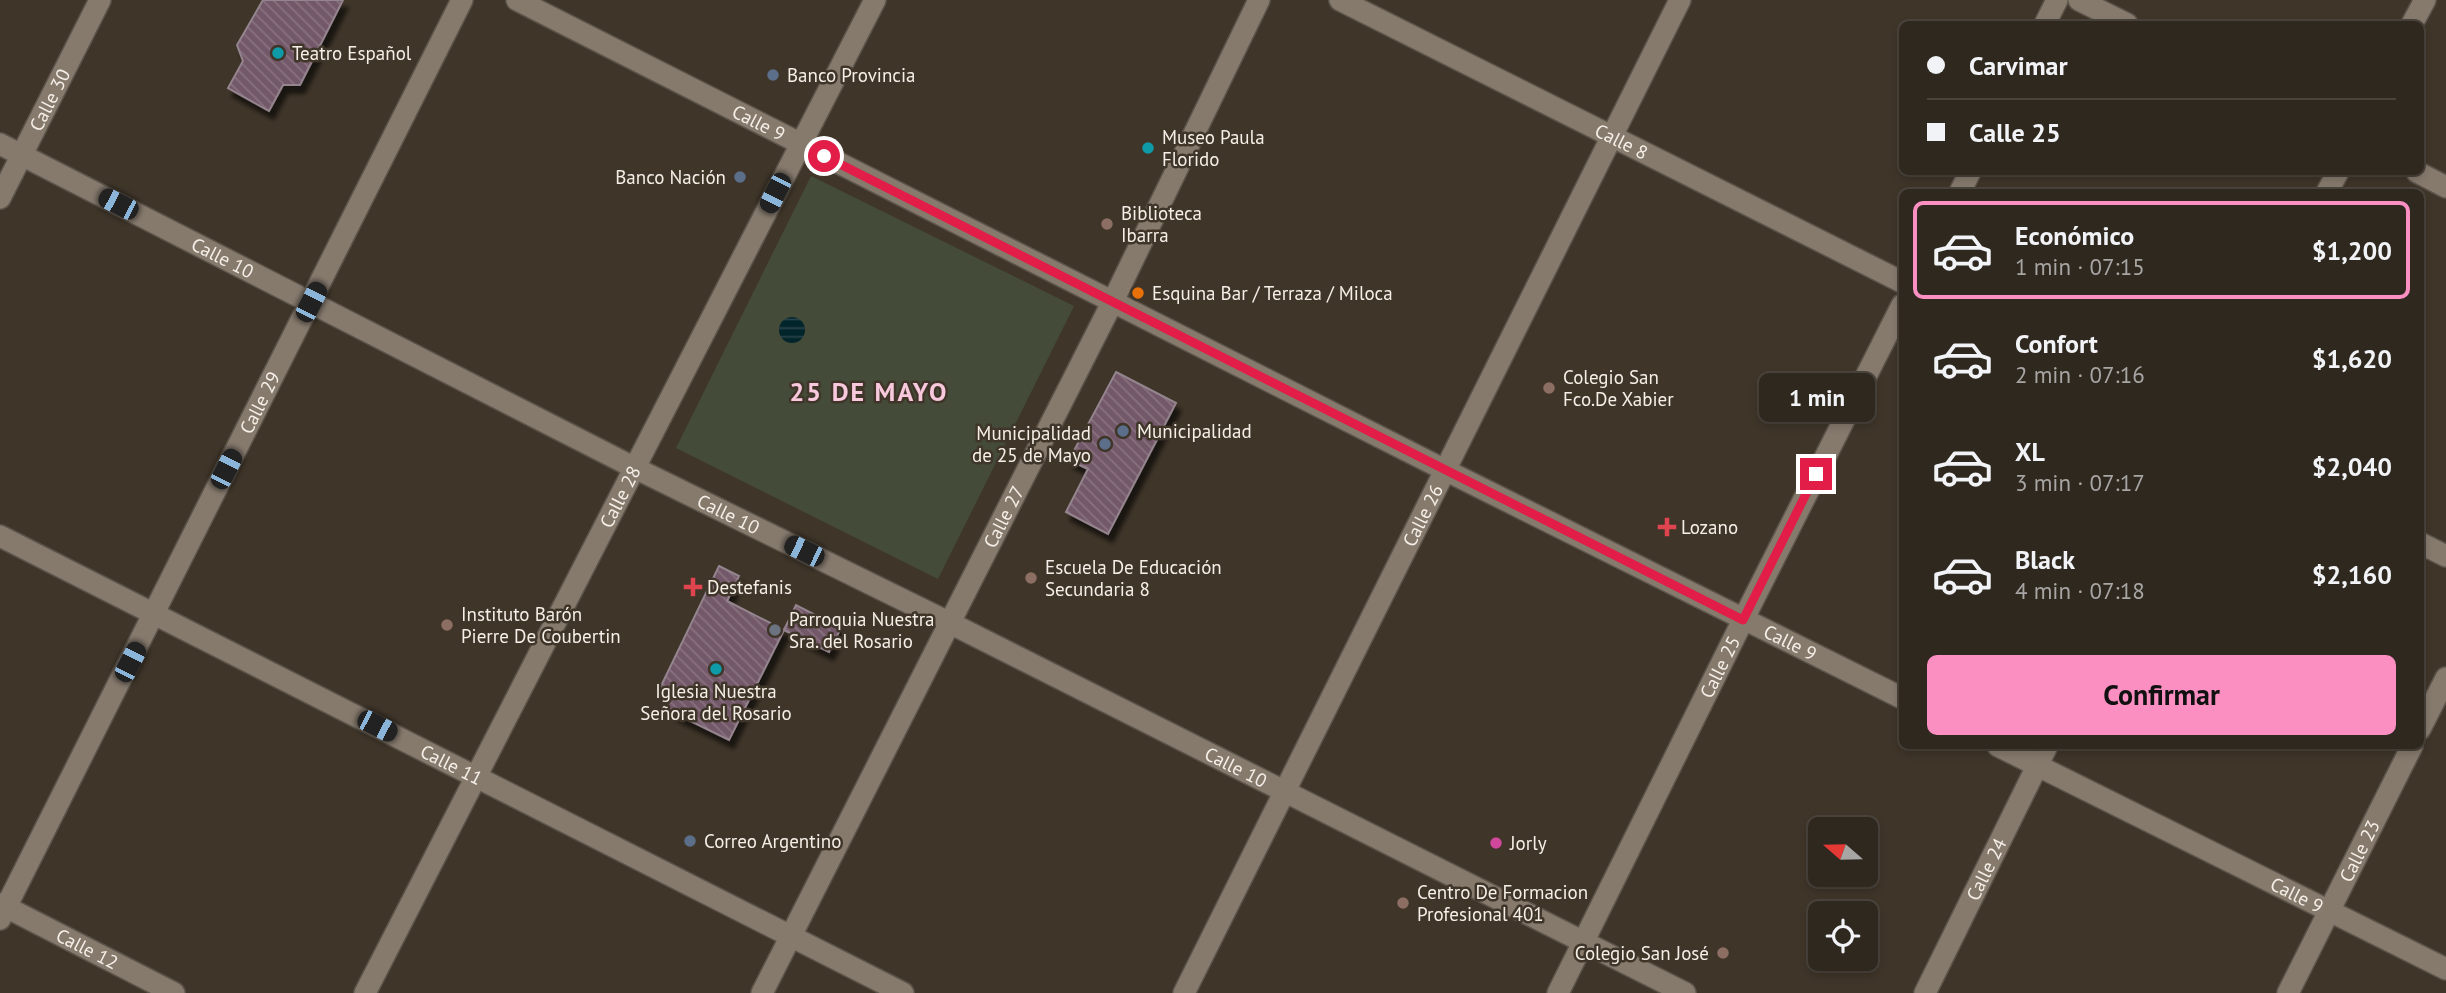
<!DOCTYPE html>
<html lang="es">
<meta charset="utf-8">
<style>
body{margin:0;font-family:"PT Sans",sans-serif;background:#373028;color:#f1f3f6;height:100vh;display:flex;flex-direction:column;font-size:26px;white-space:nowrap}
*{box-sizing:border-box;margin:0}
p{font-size:23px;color:#a7a6a4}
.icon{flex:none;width:38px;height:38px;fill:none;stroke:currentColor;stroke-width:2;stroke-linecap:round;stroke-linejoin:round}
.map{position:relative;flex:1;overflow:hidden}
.drawer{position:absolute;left:1899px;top:189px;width:525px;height:560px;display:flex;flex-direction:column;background:#2f281f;border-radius:10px;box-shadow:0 4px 10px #0003,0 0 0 2px #4a443d}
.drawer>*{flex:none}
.top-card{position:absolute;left:1899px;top:21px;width:525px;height:154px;border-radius:10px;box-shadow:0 4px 10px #0003,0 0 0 2px #4a443d;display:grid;align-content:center;height:154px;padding:0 28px;background:#2f281f}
.needle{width:46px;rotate:290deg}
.tools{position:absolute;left:1808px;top:817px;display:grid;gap:14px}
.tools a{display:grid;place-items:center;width:70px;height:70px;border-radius:10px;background:#2f281f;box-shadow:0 4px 10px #0003,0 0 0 2px #4a443d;font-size:35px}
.end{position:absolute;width:32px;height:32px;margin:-16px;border:9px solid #e11d48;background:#fff;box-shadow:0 0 0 4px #fff}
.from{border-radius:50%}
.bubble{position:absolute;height:49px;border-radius:10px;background:#2f281f;box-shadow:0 4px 10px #0003,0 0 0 2px #4a443d;font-size:23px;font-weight:700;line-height:49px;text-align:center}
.car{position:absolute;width:21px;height:42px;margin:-21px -10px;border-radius:9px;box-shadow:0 0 5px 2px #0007;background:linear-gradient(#222 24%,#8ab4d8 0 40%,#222 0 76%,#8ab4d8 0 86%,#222 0)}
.top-card b{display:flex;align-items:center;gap:24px;height:66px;font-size:26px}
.top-card b+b{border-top:2px solid #4a443d}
.top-card i{width:18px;height:18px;background:#f1f3f6}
ul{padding:12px 0 0;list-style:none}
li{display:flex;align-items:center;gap:21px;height:98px;margin:0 14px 10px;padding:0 14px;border:4px solid transparent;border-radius:10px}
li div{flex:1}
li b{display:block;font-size:26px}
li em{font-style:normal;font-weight:700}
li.current{border-color:#fc8fc2}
li>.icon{width:63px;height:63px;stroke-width:1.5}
.cta{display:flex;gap:14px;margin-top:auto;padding:14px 28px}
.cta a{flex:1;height:80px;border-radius:10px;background:#fc8fc2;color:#111;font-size:28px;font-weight:700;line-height:80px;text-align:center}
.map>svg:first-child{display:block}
.park{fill:#454b39}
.water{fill:url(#water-rules)}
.building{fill:url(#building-back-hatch);stroke:#94848e;stroke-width:2;filter:url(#shadow)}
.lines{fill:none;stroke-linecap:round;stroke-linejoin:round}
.minor-casing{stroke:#5b5349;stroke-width:24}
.minor{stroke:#867a6d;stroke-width:21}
.route{stroke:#e11d48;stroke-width:9}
.culture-dot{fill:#0f9aa8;stroke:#3f3529;stroke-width:2.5}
.service-dot{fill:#5c6f8a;stroke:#3f3529;stroke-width:2.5}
.education-dot{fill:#8d6e63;stroke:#3f3529;stroke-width:2.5}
.food-dot{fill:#e8710a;stroke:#3f3529;stroke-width:2.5}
.health-dot{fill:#e0444e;stroke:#3f3529;stroke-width:2.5}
.worship-dot{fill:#6b7280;stroke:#3f3529;stroke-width:2.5}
.hotel-dot{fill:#d1479c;stroke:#3f3529;stroke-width:2.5}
.labels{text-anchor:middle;stroke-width:5;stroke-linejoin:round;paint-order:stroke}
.poi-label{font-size:19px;fill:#f5efe7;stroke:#3f3529;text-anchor:start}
.street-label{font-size:19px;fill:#f5efe7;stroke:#3f3529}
.district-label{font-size:26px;font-weight:bold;letter-spacing:2px;fill:#f8c8dc;stroke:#3f3529}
</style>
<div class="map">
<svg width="2446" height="993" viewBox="0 0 2446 993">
<defs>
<pattern id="water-rules" width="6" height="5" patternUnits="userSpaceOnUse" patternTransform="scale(1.75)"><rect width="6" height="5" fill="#02242b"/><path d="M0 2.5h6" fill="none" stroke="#28444a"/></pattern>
<pattern id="building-back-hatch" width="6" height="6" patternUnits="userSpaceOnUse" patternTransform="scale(1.75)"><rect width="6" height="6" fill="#735969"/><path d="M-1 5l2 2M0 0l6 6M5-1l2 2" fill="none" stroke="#88717e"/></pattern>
<filter id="shadow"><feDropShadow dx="4.5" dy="8" stdDeviation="2" flood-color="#0009"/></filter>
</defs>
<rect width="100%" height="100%" fill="#3f3529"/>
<!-- park -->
<polygon class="park" points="811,176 1074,306 938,579 676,448"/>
<!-- water -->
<circle class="water" cx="792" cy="330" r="13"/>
<!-- building -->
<g class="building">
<polygon points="263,0 343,0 300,85 283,85 269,111 228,88 243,61 237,45"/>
<polygon points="1116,372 1176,403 1108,534 1066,512 1088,469 1069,460"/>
<polygon points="719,566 739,576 727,601 784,630 796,605 841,628 829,652 784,630 729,740 664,708 661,686"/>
</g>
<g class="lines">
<!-- minor casing -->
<g class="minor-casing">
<g id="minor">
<path id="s1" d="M517 0 1447 471 1902 698"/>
<path id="s2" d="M1340 0 1902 282"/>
<polyline points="2079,0 2127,24"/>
<polyline points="2045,24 2057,0"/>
<polyline points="2412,24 2425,0"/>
<path id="s3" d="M0 144 635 468 948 622 1685 993"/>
<polyline points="2417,172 2446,187"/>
<polyline points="1960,192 1970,172"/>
<polyline points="2327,192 2338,172"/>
<path id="s4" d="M0 198 100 0"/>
<path id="s5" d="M0 536 903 993"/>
<polyline points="2420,543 2446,556"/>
<polyline points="2420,729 2446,678"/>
<path id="s6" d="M1998 746 2446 969"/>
<path id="s7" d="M0 904 174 993"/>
<path id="s8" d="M0 919 462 0"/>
<path id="s9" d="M365 993 875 0"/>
<path id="s10" d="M762 993 1113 301 1259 0"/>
<path id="s11" d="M1184 993 1680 0"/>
<path id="s12" d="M1558 993 1743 620 1902 305"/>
<path id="s13" d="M1925 993 2047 746"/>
<path id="s14" d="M2288 993 2412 746"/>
</g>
</g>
<!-- minor -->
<use href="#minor" class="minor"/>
</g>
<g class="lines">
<!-- route -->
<polyline class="route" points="824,156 1743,620 1816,474"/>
</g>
<!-- markers -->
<g class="culture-dot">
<circle cx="278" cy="53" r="7"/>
<circle cx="1148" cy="148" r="7"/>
<circle cx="716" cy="669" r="7"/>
</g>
<g class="service-dot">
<circle cx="773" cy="75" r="7"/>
<circle cx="740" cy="177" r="7"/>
<circle cx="1123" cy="431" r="7"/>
<circle cx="1105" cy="444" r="7"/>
<circle cx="690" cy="841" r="7"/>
</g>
<g class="education-dot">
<circle cx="1107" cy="224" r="7"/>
<circle cx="1549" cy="388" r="7"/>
<circle cx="1031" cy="578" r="7"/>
<circle cx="447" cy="625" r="7"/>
<circle cx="1403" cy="903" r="7"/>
<circle cx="1723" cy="953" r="7"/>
</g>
<circle class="food-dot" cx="1138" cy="293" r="7"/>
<g class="health-dot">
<path d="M1663.5 516.5h7v7h7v7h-7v7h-7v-7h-7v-7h7z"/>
<path d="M689.5 576.5h7v7h7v7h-7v7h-7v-7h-7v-7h7z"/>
</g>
<circle class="worship-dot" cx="775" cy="630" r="7"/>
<circle class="hotel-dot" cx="1496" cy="843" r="7"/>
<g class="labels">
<!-- poi labels -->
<g class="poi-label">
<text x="292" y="60">Teatro Español</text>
<text x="787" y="82">Banco Provincia</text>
<text x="1162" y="144">Museo Paula<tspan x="1162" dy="22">Florido</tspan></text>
<text x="726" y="184" text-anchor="end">Banco Nación</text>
<text x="1121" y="220">Biblioteca<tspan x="1121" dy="22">Ibarra</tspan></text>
<text x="1152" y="300">Esquina Bar / Terraza / Miloca</text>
<text x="1563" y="384">Colegio San<tspan x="1563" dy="22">Fco.De Xabier</tspan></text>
<text x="1137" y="438">Municipalidad</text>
<text x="1091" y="440" text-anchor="end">Municipalidad<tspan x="1091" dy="22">de 25 de Mayo</tspan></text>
<text x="1681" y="534">Lozano</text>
<text x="1045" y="574">Escuela De Educación<tspan x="1045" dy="22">Secundaria 8</tspan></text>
<text x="707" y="594">Destefanis</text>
<text x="461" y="621">Instituto Barón<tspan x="461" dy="22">Pierre De Coubertin</tspan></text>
<text x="789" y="626">Parroquia Nuestra<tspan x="789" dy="22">Sra. del Rosario</tspan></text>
<text x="716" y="698" text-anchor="middle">Iglesia Nuestra<tspan x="716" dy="22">Señora del Rosario</tspan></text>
<text x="704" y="848">Correo Argentino</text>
<text x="1510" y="850">Jorly</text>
<text x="1417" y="899">Centro De Formacion<tspan x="1417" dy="22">Profesional 401</tspan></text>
<text x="1709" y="960" text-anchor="end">Colegio San José</text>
</g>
<!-- street labels -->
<g class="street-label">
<text dy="7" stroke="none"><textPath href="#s4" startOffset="110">Calle 30</textPath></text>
<text dy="7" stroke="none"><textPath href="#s1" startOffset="271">Calle 9</textPath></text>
<text dy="7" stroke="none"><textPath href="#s2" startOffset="315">Calle 8</textPath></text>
<text dy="7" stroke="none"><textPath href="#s3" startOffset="250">Calle 10</textPath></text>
<text dy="7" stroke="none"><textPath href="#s8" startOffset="578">Calle 29</textPath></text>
<text dy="7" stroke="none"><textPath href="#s9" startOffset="558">Calle 28</textPath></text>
<text dy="7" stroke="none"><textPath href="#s3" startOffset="817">Calle 10</textPath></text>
<text dy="7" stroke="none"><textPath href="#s10" startOffset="534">Calle 27</textPath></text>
<text dy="7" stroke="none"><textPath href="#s11" startOffset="534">Calle 26</textPath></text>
<text dy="7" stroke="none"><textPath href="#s1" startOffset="1426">Calle 9</textPath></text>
<text dy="7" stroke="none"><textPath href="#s12" startOffset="364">Calle 25</textPath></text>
<text dy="7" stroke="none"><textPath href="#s5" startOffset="506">Calle 11</textPath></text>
<text dy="7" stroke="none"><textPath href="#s3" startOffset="1384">Calle 10</textPath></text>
<text dy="7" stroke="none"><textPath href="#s14" startOffset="159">Calle 23</textPath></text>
<text dy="7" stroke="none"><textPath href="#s13" startOffset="138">Calle 24</textPath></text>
<text dy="7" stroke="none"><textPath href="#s6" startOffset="334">Calle 9</textPath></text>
<text dy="7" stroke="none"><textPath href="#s7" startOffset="98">Calle 12</textPath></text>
</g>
<!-- district labels -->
<g class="district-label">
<text x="869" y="401">25 DE MAYO</text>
</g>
</g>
</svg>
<div class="tools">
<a><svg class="needle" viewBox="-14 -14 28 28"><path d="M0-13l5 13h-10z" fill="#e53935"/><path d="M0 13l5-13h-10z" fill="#a7a6a4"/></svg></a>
<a><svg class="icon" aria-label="locate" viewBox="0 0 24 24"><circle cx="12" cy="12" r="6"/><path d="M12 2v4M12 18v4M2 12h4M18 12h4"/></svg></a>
</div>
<i class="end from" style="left:824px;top:156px"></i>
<i class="end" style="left:1816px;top:474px"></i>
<div class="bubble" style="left:1759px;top:373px;width:116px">1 min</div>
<i class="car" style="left:775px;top:193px;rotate:207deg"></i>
<i class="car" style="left:118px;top:204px;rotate:297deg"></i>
<i class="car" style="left:311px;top:302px;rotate:27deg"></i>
<i class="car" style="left:226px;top:469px;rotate:27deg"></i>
<i class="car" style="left:804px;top:551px;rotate:296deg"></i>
<i class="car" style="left:130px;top:662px;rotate:27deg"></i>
<i class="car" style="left:377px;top:726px;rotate:117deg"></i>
<div class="top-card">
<b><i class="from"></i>Carvimar</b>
<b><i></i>Calle 25</b>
</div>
<section class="drawer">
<ul>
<li class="current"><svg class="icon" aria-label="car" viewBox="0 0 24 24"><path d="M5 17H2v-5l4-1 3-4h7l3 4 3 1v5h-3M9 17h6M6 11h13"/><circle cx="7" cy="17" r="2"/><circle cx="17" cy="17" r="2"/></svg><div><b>Económico</b><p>1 min · 07:15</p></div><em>$1,200</em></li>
<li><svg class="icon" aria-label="car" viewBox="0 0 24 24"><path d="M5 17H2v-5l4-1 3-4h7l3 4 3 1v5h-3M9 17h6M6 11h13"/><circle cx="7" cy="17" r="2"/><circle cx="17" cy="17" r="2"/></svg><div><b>Confort</b><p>2 min · 07:16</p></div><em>$1,620</em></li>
<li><svg class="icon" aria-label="car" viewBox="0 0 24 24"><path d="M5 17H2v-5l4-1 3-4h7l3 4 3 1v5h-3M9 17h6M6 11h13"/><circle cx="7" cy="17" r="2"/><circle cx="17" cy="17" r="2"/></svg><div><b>XL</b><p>3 min · 07:17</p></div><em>$2,040</em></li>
<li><svg class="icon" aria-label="car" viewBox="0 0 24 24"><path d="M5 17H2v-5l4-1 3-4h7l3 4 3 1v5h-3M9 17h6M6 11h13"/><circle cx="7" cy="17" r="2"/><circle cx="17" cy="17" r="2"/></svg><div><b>Black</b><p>4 min · 07:18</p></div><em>$2,160</em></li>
</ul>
<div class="cta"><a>Confirmar</a></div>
</section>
</div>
